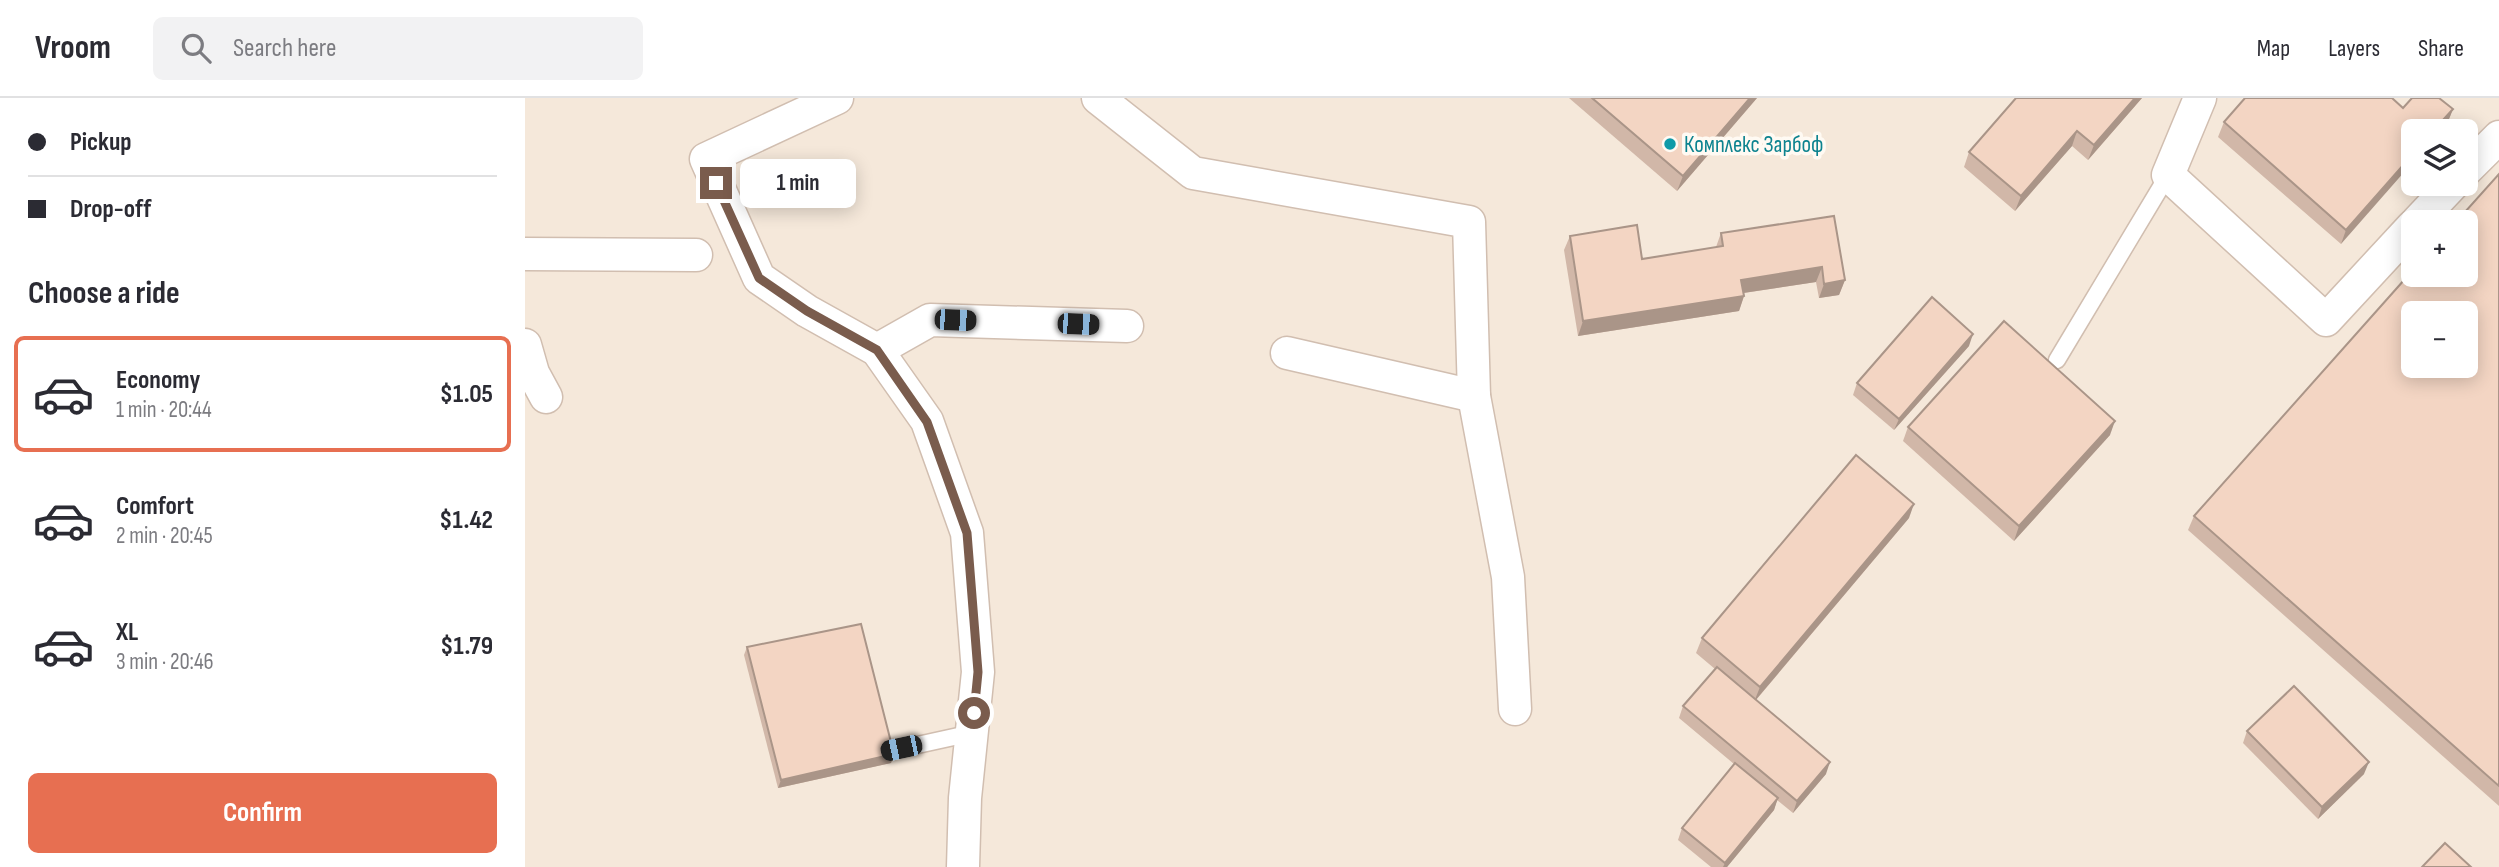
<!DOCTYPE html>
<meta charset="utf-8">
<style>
body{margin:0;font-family:"Sofia Sans Condensed",sans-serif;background:#f2f2f3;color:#2b2b33;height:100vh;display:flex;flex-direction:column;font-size:26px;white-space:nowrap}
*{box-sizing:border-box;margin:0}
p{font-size:23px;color:#7c7c81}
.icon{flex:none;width:38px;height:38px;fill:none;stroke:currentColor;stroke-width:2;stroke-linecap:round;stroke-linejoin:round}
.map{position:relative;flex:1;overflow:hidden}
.drawer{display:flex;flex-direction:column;background:#fff;width:525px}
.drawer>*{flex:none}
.guide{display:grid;align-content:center;height:154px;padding:0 28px;background:#fff}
.fabs{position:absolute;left:1876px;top:21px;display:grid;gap:14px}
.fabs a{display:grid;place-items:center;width:77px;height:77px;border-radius:10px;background:#fff;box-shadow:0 4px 18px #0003;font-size:35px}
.end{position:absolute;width:32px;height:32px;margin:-16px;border:9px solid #7a5c4d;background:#fff;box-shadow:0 0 0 4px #fff}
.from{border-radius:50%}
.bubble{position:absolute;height:49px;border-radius:10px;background:#fff;box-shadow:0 4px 18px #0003;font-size:23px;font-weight:700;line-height:49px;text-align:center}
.car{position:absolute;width:21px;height:42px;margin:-21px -10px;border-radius:9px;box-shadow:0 0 5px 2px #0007;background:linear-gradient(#222 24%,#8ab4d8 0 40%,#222 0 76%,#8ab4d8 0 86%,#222 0)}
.guide b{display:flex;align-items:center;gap:24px;height:66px;font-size:26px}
.guide b+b{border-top:2px solid #e1e1e2}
.guide i{width:18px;height:18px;background:#2b2b33}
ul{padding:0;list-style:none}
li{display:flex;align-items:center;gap:21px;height:116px;margin:0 14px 10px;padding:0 14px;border:4px solid transparent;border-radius:10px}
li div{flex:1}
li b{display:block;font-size:26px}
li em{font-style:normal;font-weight:700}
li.on{border-color:#e76f51}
li>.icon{width:63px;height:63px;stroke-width:1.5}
h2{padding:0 28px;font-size:32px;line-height:84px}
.action{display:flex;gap:14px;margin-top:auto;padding:14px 28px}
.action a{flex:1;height:80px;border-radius:10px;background:#e76f51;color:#fff;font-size:28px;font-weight:700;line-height:80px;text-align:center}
header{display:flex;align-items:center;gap:42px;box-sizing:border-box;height:98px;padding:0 35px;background:#fff;border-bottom:2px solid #e1e1e2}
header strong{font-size:33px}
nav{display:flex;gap:38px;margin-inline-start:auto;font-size:24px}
.search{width:490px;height:63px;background:#f2f2f3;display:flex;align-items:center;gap:18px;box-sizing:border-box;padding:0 24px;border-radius:10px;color:#7c7c81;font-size:26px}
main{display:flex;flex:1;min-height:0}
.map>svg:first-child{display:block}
.residential{fill:#f5e8da;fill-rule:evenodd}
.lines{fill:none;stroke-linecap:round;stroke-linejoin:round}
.service-casing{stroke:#d1beb0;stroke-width:19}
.minor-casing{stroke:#d1beb0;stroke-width:35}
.service{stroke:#fff;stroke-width:16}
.minor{stroke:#fff;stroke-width:32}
.wall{fill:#d1b7a8}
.shaded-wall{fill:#aa9588}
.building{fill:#f3d5c3;stroke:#aa9588;stroke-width:2;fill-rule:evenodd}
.route{stroke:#7a5c4d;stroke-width:9}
.culture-dot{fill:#0f9aa8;stroke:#fffaf3;stroke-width:2.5}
.labels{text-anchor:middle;stroke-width:7;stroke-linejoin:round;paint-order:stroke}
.culture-label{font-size:23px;fill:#0d838f;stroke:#fffaf3;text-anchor:start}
</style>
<header>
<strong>Vroom</strong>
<div class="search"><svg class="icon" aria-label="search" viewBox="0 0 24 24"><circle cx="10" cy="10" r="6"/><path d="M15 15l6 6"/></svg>Search here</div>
<nav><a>Map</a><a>Layers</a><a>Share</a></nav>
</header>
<main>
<section class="drawer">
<div class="guide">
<b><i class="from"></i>Pickup</b>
<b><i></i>Drop-off</b>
</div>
<h2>Choose a ride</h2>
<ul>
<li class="on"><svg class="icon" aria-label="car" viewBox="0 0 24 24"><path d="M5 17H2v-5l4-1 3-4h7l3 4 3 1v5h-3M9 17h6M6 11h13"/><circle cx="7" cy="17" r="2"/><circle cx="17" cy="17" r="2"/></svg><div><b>Economy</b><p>1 min · 20:44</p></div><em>$1.05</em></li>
<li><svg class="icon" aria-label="car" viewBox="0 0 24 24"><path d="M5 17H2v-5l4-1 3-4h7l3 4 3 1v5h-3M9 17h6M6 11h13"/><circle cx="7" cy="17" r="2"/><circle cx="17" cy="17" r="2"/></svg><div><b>Comfort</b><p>2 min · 20:45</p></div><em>$1.42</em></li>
<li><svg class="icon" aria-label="car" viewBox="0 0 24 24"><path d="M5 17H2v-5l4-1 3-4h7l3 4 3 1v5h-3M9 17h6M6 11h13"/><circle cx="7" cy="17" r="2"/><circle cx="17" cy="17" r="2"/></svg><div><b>XL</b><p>3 min · 20:46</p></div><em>$1.79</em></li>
</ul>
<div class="action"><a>Confirm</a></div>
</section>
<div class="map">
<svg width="1974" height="769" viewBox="0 0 1974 769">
<rect width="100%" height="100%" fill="#fdf6ec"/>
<!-- residential -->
<path class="residential" d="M0 0H1974V769H0ZM1888 33H1941V86H1888ZM1888 124H1941V177H1888ZM1888 215H1941V268H1888Z"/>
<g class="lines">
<!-- service casing -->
<g class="service-casing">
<g id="service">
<polyline points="1532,262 1643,77"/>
<polyline points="347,657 447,635"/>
</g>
</g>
<!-- minor casing -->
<g class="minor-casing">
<g id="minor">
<polyline points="312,0 181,61 234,180 282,213 352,252 402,323 442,435 453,574 440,700 438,769"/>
<polyline points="573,0 668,75 944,124 949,298 983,479 990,611"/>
<polyline points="1675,0 1643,77 1801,222 1888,128"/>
<polyline points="1941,72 1974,39"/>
<polyline points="1892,124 1928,86"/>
<polyline points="0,156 171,157"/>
<polyline points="0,247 8,275 21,299"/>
<polyline points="352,252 405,222 602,228"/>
<polyline points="762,255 949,298"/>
</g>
</g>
<!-- service -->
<use href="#service" class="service"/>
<!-- minor -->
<use href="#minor" class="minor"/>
</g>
<!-- wall -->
<g class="wall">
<polygon points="1044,0 1232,0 1152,93"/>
<polygon points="1491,0 1617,0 1563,62 1547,48 1490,113 1439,69 1444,54"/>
<polygon points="1878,10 1928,11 1922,26 1916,33 1888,33 1816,146 1693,39 1699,24"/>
<polygon points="1974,76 1974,708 1663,432 1669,418"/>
<polygon points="1309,118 1320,182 1314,197 1294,200 1291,184 1219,195 1219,198 1214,213 1053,238 1039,152 1045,138 1117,161 1191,149 1196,135"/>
<polygon points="1444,248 1369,332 1328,297 1332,285"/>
<polygon points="1383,329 1585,337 1489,443 1378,343"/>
<polygon points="1384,420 1231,602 1301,676 1268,715 1252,702 1249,712 1202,769 1186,769 1153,742 1157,730 1209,666 1154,620 1158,608 1190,571 1171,555 1177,540"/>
<polygon points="222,549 369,656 366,665 253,690 219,557"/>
<polygon points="1722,633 1839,676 1793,721 1718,645"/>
</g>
<!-- shaded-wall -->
<g class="shaded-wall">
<polygon points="1225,0 1232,0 1152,93 1158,78"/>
<polygon points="1610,0 1617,0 1563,62 1569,47"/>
<polygon points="1928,11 1922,26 1916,33 1908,33"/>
<polygon points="1552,33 1547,48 1490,113 1496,98"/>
<polygon points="1888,56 1888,64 1816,146 1821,132"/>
<polygon points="1297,169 1291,184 1211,196 1216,182"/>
<polygon points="1320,182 1314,197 1294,200 1299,186"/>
<polygon points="1219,198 1214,213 1053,238 1058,223"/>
<polygon points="1448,236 1444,248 1369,332 1374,321"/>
<polygon points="1590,323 1585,337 1489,443 1494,428"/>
<polygon points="1389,406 1384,420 1229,604 1235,589"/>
<polygon points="369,656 366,665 253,690 256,682"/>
<polygon points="1305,664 1301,676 1268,715 1272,703"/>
<polygon points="1844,664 1839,676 1793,721 1797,709"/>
<polygon points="1253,700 1249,712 1202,769 1198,769 1200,765"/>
</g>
<!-- building -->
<g class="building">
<polygon points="1067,0 1225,0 1158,78"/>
<polygon points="1491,0 1610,0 1569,47 1552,33 1496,98 1444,54"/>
<polygon points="1720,0 1867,0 1878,10 1887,0 1914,0 1928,11 1908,33 1888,33 1888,56 1821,132 1699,24"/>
<path d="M1974 76V688L1669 418 1888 172V177H1941V124H1931ZM1888 215H1941V268H1888Z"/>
<polygon points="1309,118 1320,182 1299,186 1297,169 1216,182 1219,198 1058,223 1045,138 1112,127 1117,161 1198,148 1196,135"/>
<polygon points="1407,199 1448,236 1374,321 1332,285"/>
<polygon points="1479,223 1590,323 1494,428 1383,329"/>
<polygon points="1331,357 1389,406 1235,589 1177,540"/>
<polygon points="336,526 369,656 256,682 222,549"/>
<polygon points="1192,569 1305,664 1272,703 1158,608"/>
<polygon points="1769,588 1844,664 1797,709 1722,633"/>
<polygon points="1210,665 1253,700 1200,765 1157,730"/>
<polygon points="1920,745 1946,769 1897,769"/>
</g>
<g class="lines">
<!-- route -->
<polyline class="route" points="191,85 234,180 282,213 352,252 402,324 442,435 453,574 449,615"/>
</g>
<!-- markers -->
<circle class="culture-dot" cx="1145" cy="46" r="7"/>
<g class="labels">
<!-- culture labels -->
<g class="culture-label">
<text x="1159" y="54">Комплекс Зарбоф</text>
</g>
</g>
</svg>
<div class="fabs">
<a><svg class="icon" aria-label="layers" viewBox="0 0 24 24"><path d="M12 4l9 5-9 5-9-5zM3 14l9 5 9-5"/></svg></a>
<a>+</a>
<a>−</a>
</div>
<i class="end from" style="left:449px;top:615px"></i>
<i class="end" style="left:191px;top:85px"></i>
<div class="bubble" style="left:215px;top:61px;width:116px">1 min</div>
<i class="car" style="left:430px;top:222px;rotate:92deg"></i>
<i class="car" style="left:553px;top:226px;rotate:92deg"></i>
<i class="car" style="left:376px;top:650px;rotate:258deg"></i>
</div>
</main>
